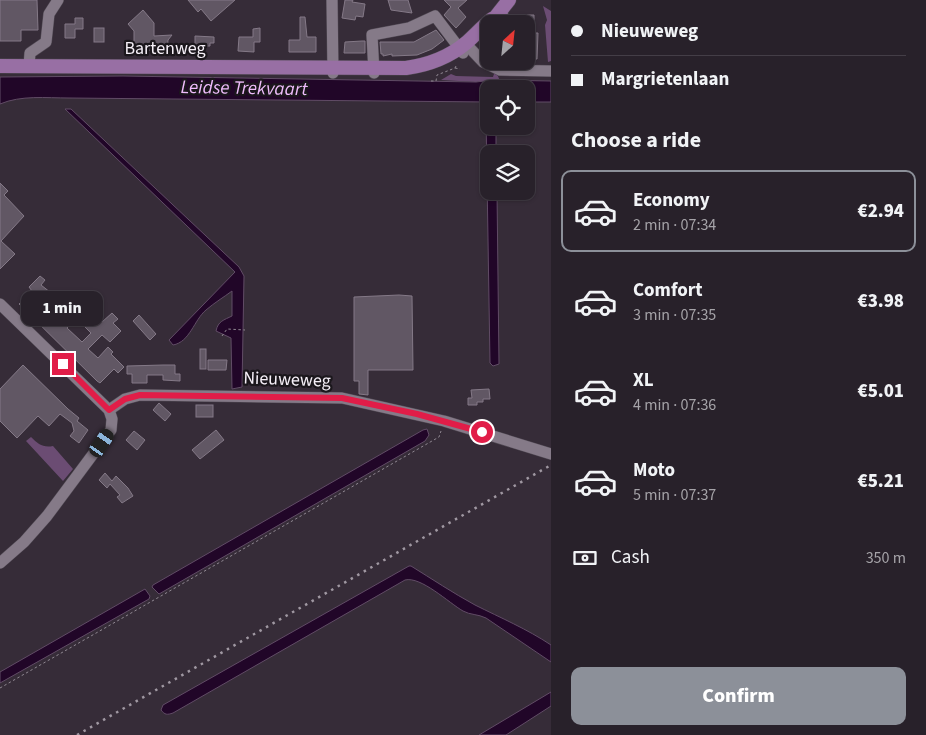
<!DOCTYPE html>
<meta charset="utf-8">
<style>
body{margin:0;font-family:"Source Sans 3",sans-serif;background:#342e36;color:#f1f3f6;height:100vh;display:flex;flex-direction:column;font-size:19px;white-space:nowrap}
*{box-sizing:border-box;margin:0}
p{font-size:16px;color:#a5a3a8}
.icon{flex:none;width:28px;height:28px;fill:none;stroke:currentColor;stroke-width:2;stroke-linecap:round;stroke-linejoin:round}
.map{position:relative;flex:1;overflow:hidden}
.panel{display:flex;flex-direction:column;background:#28212a;width:375px}
.panel>*{flex:none}
.banner{display:grid;align-content:center;height:110px;padding:0 20px;background:#28212a}
.needle{width:32px;rotate:27deg}
.buttons{position:absolute;left:480px;top:15px;display:grid;gap:10px}
.buttons a{display:grid;place-items:center;width:55px;height:55px;border-radius:10px;background:#28212a;box-shadow:0 1px 4px #0004,0 0 0 1px #443e47;font-size:25px}
.end{position:absolute;width:22px;height:22px;margin:-11px;border:6px solid #e11d48;background:#fff;box-shadow:0 0 0 2px #fff}
.from{border-radius:50%}
.bubble{position:absolute;height:35px;border-radius:10px;background:#28212a;box-shadow:0 1px 4px #0004,0 0 0 1px #443e47;font-size:16px;font-weight:800;line-height:35px;text-align:center}
.car{position:absolute;width:15px;height:30px;margin:-15px -8px;border-radius:6px;box-shadow:0 0 4px 1px #0007;background:linear-gradient(#222 24%,#8ab4d8 0 40%,#222 0 76%,#8ab4d8 0 86%,#222 0)}
.banner b{display:flex;align-items:center;gap:18px;height:48px;font-size:19px}
.banner b+b{border-top:1px solid #443e47}
.banner i{width:12px;height:12px;background:#f1f3f6}
ul{padding:0;list-style:none}
li{display:flex;align-items:center;gap:15px;height:82px;margin:0 10px 8px;padding:0 10px;border:2px solid transparent;border-radius:10px}
li div{flex:1}
li b{display:block;font-size:19px}
li em{font-style:normal;font-weight:800}
li.active{border-color:#8c9099}
li>.icon{width:45px;height:45px;stroke-width:1.5}
h2{padding:0 20px;font-size:22px;line-height:60px}
.pay{display:flex;align-items:center;gap:12px;height:55px;padding:0 20px;font-size:19px}
.pay p{margin-inline-start:auto}
.button{display:flex;gap:10px;margin-top:auto;padding:10px 20px}
.button a{flex:1;height:58px;border-radius:10px;background:#8c9099;color:#fff;font-size:20px;font-weight:800;line-height:58px;text-align:center}
main{display:flex;flex:1;min-height:0}
.map>svg:first-child{display:block}
.forest{fill:#6b4c73}
.water{fill:#210628;stroke:#614c66}
.building{fill:#615764;stroke:#847987}
.lines{fill:none;stroke-linecap:round;stroke-linejoin:round}
.minor-casing{stroke:#514a54;stroke-width:12}
.major-casing{stroke:#514a54;stroke-width:15}
.path{stroke:#908892;stroke-width:1;stroke-dasharray:2.5 2.5;stroke-linecap:butt}
.minor{stroke:#857a88;stroke-width:11}
.major{stroke:#986fa4;stroke-width:14}
.rail{stroke:#a098a2;stroke-width:2.5;stroke-dasharray:2.5 5;stroke-linecap:butt}
.route{stroke:#e11d48;stroke-width:6}
.labels{text-anchor:middle;stroke-width:4.5;stroke-linejoin:round;paint-order:stroke}
.street-label{font-size:18px;fill:#f6f0f8;stroke:#1b171c}
.water-label{font-size:19px;font-style:italic;fill:#efbcfc;stroke:#1b171c}
</style>
<main>
<div class="map">
<svg width="551" height="735" viewBox="0 0 551 735">
<rect width="100%" height="100%" fill="#362c38"/>
<!-- forest -->
<g class="forest">
<polygon points="543,6 551,11 551,61 548,62 545,25 547,20"/>
<polygon points="451,74 456,76 493,77 494,74 497,74 500,81 476,82 441,80"/>
<path d="M31 437C38 444 43 448 53 446L73 469 63 481 26 441Z"/>
</g>
<!-- water -->
<g class="water">
<path d="M123 76 476 82 493 80 551 81V102H526V89H489V102L69 98C46 98 21 95 0 104V77Z"/>
<path d="M65 109H71L239 267 244 276 242 387 232 389 231 338 216 331C218 321 224 320 232 316V291C224 297 214 303 206 310 194 320 190 342 173 345L169 340 235 272Z"/>
<polygon points="489,110 489,126 496,126 496,154 489,154 489,191 497,191 499,364 493,366 490,363 486,116"/>
<polygon points="427,429 429,435 425,441 159,594 152,587 153,585 423,430"/>
<path d="M409 566H411C432 579 453 593 475 605 501 618 527 629 551 645V662L486 618C478 614 470 615 463 611 449 603 421 576 405 580L173 713C167 715 165 715 161 710L163 705Z"/>
<polygon points="145,589 150,596 149,599 0,683 0,672"/>
<polygon points="551,692 551,706 506,735 479,735"/>
</g>
<!-- building -->
<g class="building">
<polygon points="0,0 37,0 38,30 21,30 21,41 0,41"/>
<polygon points="188,0 235,0 211,21 201,9 198,12"/>
<polygon points="345,0 353,0 352,2 365,4 363,17 356,16 355,20 342,18"/>
<polygon points="388,0 408,0 412,13 391,10"/>
<polygon points="444,0 467,0 458,8 466,17 456,28 444,15 451,7"/>
<polygon points="143,10 154,23 154,36 172,35 168,40 167,51 136,50 136,43 134,43 134,31 128,24"/>
<polygon points="527,15 534,15 534,33 538,33 537,59 526,59"/>
<polygon points="300,17 305,17 307,37 316,37 316,52 289,52 289,40 300,40"/>
<polygon points="75,18 83,18 83,29 75,29 75,38 65,38 65,24 75,24"/>
<rect x="94" y="28" width="10" height="14"/>
<polygon points="260,28 260,42 254,42 254,52 238,51 239,37 253,37 253,29"/>
<polygon points="436,30 444,40 432,49 417,55 392,56 392,54 383,56 383,54 381,54 380,42 414,42"/>
<polygon points="195,36 214,37 214,43 210,43 210,46 195,46"/>
<polygon points="362,41 365,41 365,53 344,53 345,42"/>
<polygon points="0,183 8,191 4,195 24,216 1,241 15,254 0,269"/>
<polygon points="40,276 45,280 41,285 60,300 49,311 58,320 64,314 66,316 68,313 75,320 67,328 82,342 91,333 84,326 95,315 102,322 112,313 118,319 113,323 121,331 110,342 102,335 88,349 98,358 108,347 113,352 111,354 124,367 118,373 114,369 100,383 97,381 19,304 32,291 29,287"/>
<polygon points="399,295 412,296 413,370 368,370 368,395 359,394 359,381 354,381 354,297"/>
<polygon points="139,315 156,334 150,340 133,321"/>
<rect x="200" y="349" width="6" height="20"/>
<polygon points="208,360 227,360 226,370 208,370"/>
<polygon points="23,365 68,409 79,418 77,421 88,430 79,443 70,436 74,431 72,423 60,414 49,426 38,416 17,438 0,421 0,389"/>
<polygon points="163,365 175,365 175,374 180,374 180,381 163,380 163,375 147,375 147,383 132,383 132,374 127,374 127,366"/>
<polygon points="489,389 490,399 483,399 483,402 477,402 477,405 468,405 468,398 472,398 471,390"/>
<polygon points="159,403 171,414 165,421 153,410"/>
<rect x="196" y="405" width="17" height="12"/>
<polygon points="216,430 224,440 200,459 192,450"/>
<polygon points="134,431 145,440 137,450 126,440"/>
<polygon points="105,473 112,481 116,476 128,488 133,496 122,503 117,497 120,495 110,484 107,488 99,480"/>
</g>
<g class="lines">
<!-- minor casing -->
<g class="minor-casing">
<g id="minor">
<polyline points="332,0 333,73"/>
<polyline points="499,11 509,24"/>
<polyline points="465,43 483,62 500,70 551,71"/>
<polyline points="29,66 30,53 46,42 49,14 58,0"/>
<polyline points="374,73 372,35 409,28 435,16 463,53"/>
<polyline points="0,304 109,410 112,419 111,430 47,516 24,542 0,563"/>
<polyline points="109,410 125,399 140,395 342,398 444,421 551,454"/>
</g>
</g>
<!-- major casing -->
<g class="major-casing">
<g id="major">
<polyline points="490,24 509,0"/>
<path d="M0 66 406 68C428 65 449 57 466 43 475 35 483 26 492 19"/>
</g>
</g>
<!-- path -->
<g class="path">
<polyline points="455,68 460,69"/>
<polyline points="431,81 436,81 437,75 455,68 457,64"/>
<polyline points="222,336 227,329 245,330"/>
<polyline points="0,688 439,437 441,431"/>
</g>
<!-- minor -->
<use href="#minor" class="minor"/>
<!-- major -->
<use href="#major" class="major"/>
<!-- rail -->
<polyline class="rail" points="77,735 551,465"/>
</g>
<g class="lines">
<!-- route -->
<polyline class="route" points="63,364 109,410 125,399 140,395 342,398 417,414 482,432"/>
</g>
<g class="labels">
<!-- street labels -->
<g class="street-label">
<text x="165" y="54">Bartenweg</text>
<text transform="translate(287 379) rotate(2)" y="6">Nieuweweg</text>
</g>
<!-- water labels -->
<g class="water-label">
<text transform="translate(244 87) rotate(1)" y="7">Leidse Trekvaart</text>
</g>
</g>
</svg>
<div class="buttons">
<a><svg class="needle" viewBox="-14 -14 28 28"><path d="M0-13l5 13h-10z" fill="#e53935"/><path d="M0 13l5-13h-10z" fill="#a5a3a8"/></svg></a>
<a><svg class="icon" aria-label="locate" viewBox="0 0 24 24"><circle cx="12" cy="12" r="6"/><path d="M12 2v4M12 18v4M2 12h4M18 12h4"/></svg></a>
<a><svg class="icon" aria-label="layers" viewBox="0 0 24 24"><path d="M12 4l9 5-9 5-9-5zM3 14l9 5 9-5"/></svg></a>
</div>
<i class="end from" style="left:482px;top:432px"></i>
<i class="end" style="left:63px;top:364px"></i>
<div class="bubble" style="left:21px;top:291px;width:82px">1 min</div>
<i class="car" style="left:102px;top:443px;rotate:35deg"></i>
</div>
<section class="panel">
<div class="banner">
<b><i class="from"></i>Nieuweweg</b>
<b><i></i>Margrietenlaan</b>
</div>
<h2>Choose a ride</h2>
<ul>
<li class="active"><svg class="icon" aria-label="car" viewBox="0 0 24 24"><path d="M5 17H2v-5l4-1 3-4h7l3 4 3 1v5h-3M9 17h6M6 11h13"/><circle cx="7" cy="17" r="2"/><circle cx="17" cy="17" r="2"/></svg><div><b>Economy</b><p>2 min · 07:34</p></div><em>€2.94</em></li>
<li><svg class="icon" aria-label="car" viewBox="0 0 24 24"><path d="M5 17H2v-5l4-1 3-4h7l3 4 3 1v5h-3M9 17h6M6 11h13"/><circle cx="7" cy="17" r="2"/><circle cx="17" cy="17" r="2"/></svg><div><b>Comfort</b><p>3 min · 07:35</p></div><em>€3.98</em></li>
<li><svg class="icon" aria-label="car" viewBox="0 0 24 24"><path d="M5 17H2v-5l4-1 3-4h7l3 4 3 1v5h-3M9 17h6M6 11h13"/><circle cx="7" cy="17" r="2"/><circle cx="17" cy="17" r="2"/></svg><div><b>XL</b><p>4 min · 07:36</p></div><em>€5.01</em></li>
<li><svg class="icon" aria-label="car" viewBox="0 0 24 24"><path d="M5 17H2v-5l4-1 3-4h7l3 4 3 1v5h-3M9 17h6M6 11h13"/><circle cx="7" cy="17" r="2"/><circle cx="17" cy="17" r="2"/></svg><div><b>Moto</b><p>5 min · 07:37</p></div><em>€5.21</em></li>
</ul>
<div class="pay"><svg class="icon" aria-label="cash" viewBox="0 0 24 24"><path d="M3 7h18v10H3z"/><circle cx="12" cy="12" r="2"/></svg>Cash<p>350 m</p></div>
<div class="button"><a>Confirm</a></div>
</section>
</main>
